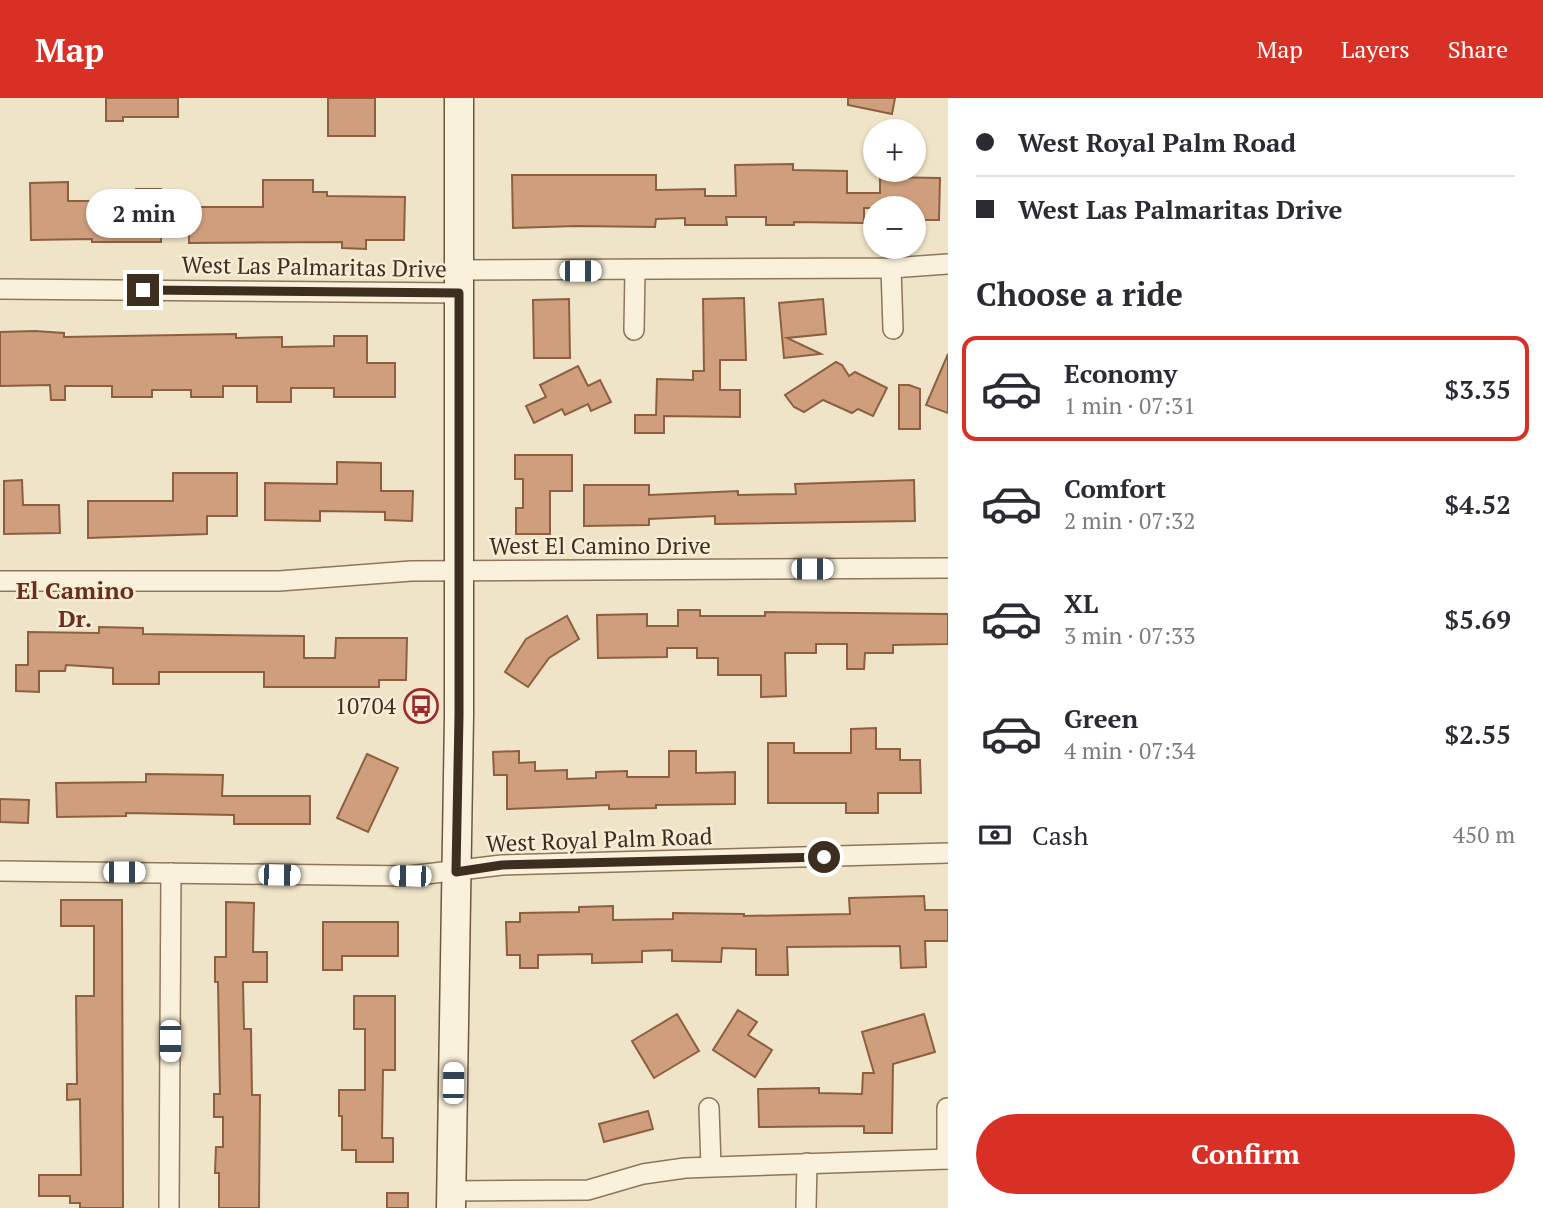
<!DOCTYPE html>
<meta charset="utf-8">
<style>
body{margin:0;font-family:"PT Serif",serif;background:#f2f2f3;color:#2b2b33;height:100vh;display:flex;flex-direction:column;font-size:26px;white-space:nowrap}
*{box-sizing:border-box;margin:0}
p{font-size:23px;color:#7c7c81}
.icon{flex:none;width:38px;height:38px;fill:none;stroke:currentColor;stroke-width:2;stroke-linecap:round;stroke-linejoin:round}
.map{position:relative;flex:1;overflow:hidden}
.details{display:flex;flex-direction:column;background:#fff;width:595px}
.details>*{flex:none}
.guide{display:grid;align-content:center;height:154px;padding:0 28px;background:#fff}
.fabs{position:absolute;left:863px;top:21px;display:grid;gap:14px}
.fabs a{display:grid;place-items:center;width:63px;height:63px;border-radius:50%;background:#fff;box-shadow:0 2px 5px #0004;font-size:35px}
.end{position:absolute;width:32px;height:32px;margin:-16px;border:9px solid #3d2e20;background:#fff;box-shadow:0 0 0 4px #fff}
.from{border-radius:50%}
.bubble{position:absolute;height:49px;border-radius:24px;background:#fff;box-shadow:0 2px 5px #0004;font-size:23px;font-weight:800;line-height:49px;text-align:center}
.car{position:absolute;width:21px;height:42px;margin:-21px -10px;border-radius:9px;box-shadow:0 0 5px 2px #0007;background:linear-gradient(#fff 24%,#345 0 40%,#fff 0 76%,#345 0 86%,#fff 0)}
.guide b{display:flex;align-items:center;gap:24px;height:66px;font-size:26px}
.guide b+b{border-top:2px solid #e1e1e2}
.guide i{width:18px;height:18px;background:#2b2b33}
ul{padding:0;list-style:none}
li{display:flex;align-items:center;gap:21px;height:105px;margin:0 14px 10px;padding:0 14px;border:4px solid transparent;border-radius:14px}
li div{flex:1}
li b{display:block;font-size:26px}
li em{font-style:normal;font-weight:800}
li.on{border-color:#d93025}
li>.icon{width:63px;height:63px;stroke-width:1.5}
h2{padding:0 28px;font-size:32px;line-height:84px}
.pay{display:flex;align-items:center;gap:18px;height:77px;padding:0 28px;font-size:26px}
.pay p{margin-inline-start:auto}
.primary-button{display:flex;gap:14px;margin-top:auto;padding:14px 28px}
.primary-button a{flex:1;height:80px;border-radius:42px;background:#d93025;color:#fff;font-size:28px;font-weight:800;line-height:80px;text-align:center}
header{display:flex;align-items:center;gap:42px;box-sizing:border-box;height:98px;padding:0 35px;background:#d93025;color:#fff}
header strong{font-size:33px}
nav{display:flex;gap:38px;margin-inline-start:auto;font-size:24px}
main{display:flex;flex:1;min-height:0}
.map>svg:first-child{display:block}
.building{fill:#cf9f7d;stroke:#8d5f41;stroke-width:2}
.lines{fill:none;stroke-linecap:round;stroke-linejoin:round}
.street-casing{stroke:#8d765c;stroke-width:22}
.secondary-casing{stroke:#6f573f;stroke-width:31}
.street{stroke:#faf1dc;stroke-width:19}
.secondary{stroke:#faf1dc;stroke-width:28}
.route{stroke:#3d2e20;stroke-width:9}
.labels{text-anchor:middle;stroke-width:5;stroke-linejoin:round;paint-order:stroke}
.street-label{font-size:23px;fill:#3d2e20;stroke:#f7eed8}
.poi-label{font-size:23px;fill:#3d2e20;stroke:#f7eed8;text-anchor:end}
.neighbourhood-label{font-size:24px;font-weight:bold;fill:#6b2e1e;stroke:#f7eed8}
</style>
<header>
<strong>Map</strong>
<nav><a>Map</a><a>Layers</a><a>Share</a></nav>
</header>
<main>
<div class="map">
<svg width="948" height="1110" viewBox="0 0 948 1110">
<rect width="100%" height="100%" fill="#f0e4c8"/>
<!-- building -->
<g class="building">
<polygon points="106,0 178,0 178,19 123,19 123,23 106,23"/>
<rect x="328" y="0" width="47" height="38"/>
<polygon points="848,0 895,0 892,16 848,7"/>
<polygon points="793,66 793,72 847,73 847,95 880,95 880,79 940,80 939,122 914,122 914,110 864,110 864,125 794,124 794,127 766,127 766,119 726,119 727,127 685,127 685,120 656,121 655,129 576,128 513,130 512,77 656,77 656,92 705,91 705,98 736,98 735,67"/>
<polygon points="263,82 313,82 313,94 327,94 327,98 405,99 404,142 366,142 366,151 342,150 342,144 189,145 189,135 161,135 161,144 92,144 92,141 31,142 30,85 68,84 68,103 136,103 136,91 161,91 161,109 263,109"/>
<polygon points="744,200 746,262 720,262 720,292 740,292 740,319 664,318 664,335 635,335 635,317 656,317 657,281 693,282 693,273 704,273 703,201"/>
<polygon points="569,201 570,260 534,260 533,202"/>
<polygon points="823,201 826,236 787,240 821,256 784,260 779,205"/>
<polygon points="35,233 64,235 64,239 236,236 236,240 282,239 282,249 334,248 334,238 367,238 367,265 395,265 395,299 334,299 334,290 291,290 291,304 257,304 257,288 223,288 223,299 191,299 191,292 152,292 152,299 112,299 112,288 65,288 65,302 51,302 50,287 0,288 0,234"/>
<polygon points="948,256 948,315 926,307"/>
<polygon points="836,264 842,267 849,278 855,274 887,290 873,318 858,311 852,315 823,302 804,314 794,309 785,297"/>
<polygon points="578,268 588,288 600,282 611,304 591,313 588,306 565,317 562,311 534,325 526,308 546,299 540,287"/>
<polygon points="899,287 909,287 920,291 920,331 899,331"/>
<polygon points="515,357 572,357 572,393 550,393 550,436 516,436 516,410 523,410 523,381 515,381"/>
<polygon points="337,364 381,365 381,393 413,393 412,423 385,422 385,414 320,413 320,423 265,422 265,385 337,386"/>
<polygon points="173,375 237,375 237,418 207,418 207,436 88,440 88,403 173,403"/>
<polygon points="22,382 23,407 59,407 60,435 4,436 4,383"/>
<polygon points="914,382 915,423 715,426 715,418 649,421 649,427 584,428 584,387 649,387 649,397 738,393 738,397 796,396 795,386"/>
<polygon points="678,512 700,512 700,518 765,518 765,514 948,516 948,546 893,547 893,555 865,555 864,571 847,571 847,546 816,546 816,555 785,555 786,598 761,599 761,577 718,577 718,560 697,560 697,550 667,550 667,559 598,560 597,517 647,516 647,528 678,528"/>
<polygon points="567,518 579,541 549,560 528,589 505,574 526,541"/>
<polygon points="99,529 143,530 143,536 304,538 304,560 335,560 336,540 407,540 406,582 379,582 379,589 264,589 264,574 159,574 159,586 113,586 113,570 66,567 65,573 39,573 39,594 16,593 16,567 28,567 28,534 99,535"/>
<polygon points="876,630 876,651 900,651 900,662 920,662 921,695 878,695 878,715 846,715 846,705 768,705 768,645 794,645 794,655 851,655 851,631"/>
<polygon points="519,653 519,665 535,664 535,673 567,672 567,681 596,680 596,674 627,673 627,679 669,679 669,653 696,653 696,675 735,674 735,706 656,707 656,710 609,711 609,707 507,711 507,677 494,677 493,654"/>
<polygon points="367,656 398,670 368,734 337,720"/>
<polygon points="146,676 223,677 222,698 310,698 310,726 234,726 234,717 126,715 126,718 57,719 56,685 146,684"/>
<polygon points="0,701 29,702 28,725 0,724"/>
<polygon points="924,798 925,812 948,812 948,843 925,843 926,869 901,870 900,848 787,849 788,877 756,877 756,851 722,850 721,864 672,863 672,852 642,853 642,864 592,865 592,856 538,857 538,870 520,870 520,857 507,857 506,824 520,824 520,815 579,814 579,809 613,808 613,822 673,821 673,815 744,816 744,818 850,816 849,800"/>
<polygon points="61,802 122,802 123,1110 80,1110 80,1105 70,1105 70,1098 39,1098 39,1077 81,1077 80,1001 67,1002 67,986 77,986 76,898 94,898 94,828 61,828"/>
<polygon points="226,804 254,805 253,854 267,854 267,884 243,884 244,931 251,931 252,997 260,997 259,1110 219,1110 219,1075 215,1075 216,1049 223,1049 223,1019 214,1019 214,996 220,996 218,884 215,884 215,859 226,859"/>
<polygon points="323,824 398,824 398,858 342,858 342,872 323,872"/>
<polygon points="354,898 395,898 395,972 383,972 382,1040 393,1040 393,1064 356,1064 356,1052 342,1052 342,1018 339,1018 339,992 365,992 365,931 354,931"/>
<polygon points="738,912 757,924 748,937 772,952 755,979 713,952"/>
<polygon points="677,916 699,953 654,980 632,943"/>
<polygon points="924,916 935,954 893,966 892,1035 864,1035 864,1028 759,1029 758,991 819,990 819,995 862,996 863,975 874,975 862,934"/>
<polygon points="648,1013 653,1031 604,1044 599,1026"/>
<rect x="387" y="1095" width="21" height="15"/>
</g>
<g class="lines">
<!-- street casing -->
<g class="street-casing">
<g id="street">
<polyline points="891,170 893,231"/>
<polyline points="459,172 891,170 948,166"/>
<polyline points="0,191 459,195"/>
<polyline points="634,232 635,172"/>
<polyline points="0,483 279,483 411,473 948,470"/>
<polyline points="0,773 409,778 502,767 948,755"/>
<polyline points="709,1010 711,1068"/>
<polyline points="947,1010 947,1061"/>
<polyline points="451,1093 588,1092 643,1076 685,1070 948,1061"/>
<polyline points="169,1110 171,775"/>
<polyline points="806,1110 807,1065"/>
</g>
</g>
<!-- secondary casing -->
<g class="secondary-casing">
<polyline id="secondary" points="451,1110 459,618 459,0"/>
</g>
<!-- street -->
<use href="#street" class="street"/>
<!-- secondary -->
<use href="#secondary" class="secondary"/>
</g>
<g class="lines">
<!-- route -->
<polyline class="route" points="143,192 459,195 459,618 456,774 502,767 824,759"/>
</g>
<!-- icons -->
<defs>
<g id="bus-ring" transform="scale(1.75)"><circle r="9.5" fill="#f7eed8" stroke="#9e2a2b" stroke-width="1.5"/><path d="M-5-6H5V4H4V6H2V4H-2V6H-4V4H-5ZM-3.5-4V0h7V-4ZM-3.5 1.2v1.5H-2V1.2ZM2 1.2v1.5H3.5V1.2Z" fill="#9e2a2b"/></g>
</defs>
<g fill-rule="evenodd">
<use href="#bus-ring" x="421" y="608"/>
</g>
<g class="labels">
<!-- street labels -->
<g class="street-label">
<text transform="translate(314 169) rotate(1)" y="8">West Las Palmaritas Drive</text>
<text x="600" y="456">West El Camino Drive</text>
<text transform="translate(599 742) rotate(-2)" y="8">West Royal Palm Road</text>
</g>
<!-- poi labels -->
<g class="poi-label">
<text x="396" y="616">10704</text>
</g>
<!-- neighbourhood labels -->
<g class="neighbourhood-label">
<text x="75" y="501">El Camino<tspan x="75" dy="28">Dr.</tspan></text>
</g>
</g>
</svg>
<div class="fabs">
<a>+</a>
<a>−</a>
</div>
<i class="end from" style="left:824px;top:759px"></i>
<i class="end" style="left:143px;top:192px"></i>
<div class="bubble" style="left:86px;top:91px;width:116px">2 min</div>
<i class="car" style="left:580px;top:173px;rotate:90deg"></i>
<i class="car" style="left:812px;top:471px;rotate:90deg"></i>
<i class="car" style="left:124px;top:774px;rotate:90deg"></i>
<i class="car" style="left:279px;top:777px;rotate:91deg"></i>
<i class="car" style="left:410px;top:778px;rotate:271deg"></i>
<i class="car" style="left:170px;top:943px;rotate:180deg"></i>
<i class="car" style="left:453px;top:985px;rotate:1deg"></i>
</div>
<section class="details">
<div class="guide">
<b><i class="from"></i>West Royal Palm Road</b>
<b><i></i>West Las Palmaritas Drive</b>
</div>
<h2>Choose a ride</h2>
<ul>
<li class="on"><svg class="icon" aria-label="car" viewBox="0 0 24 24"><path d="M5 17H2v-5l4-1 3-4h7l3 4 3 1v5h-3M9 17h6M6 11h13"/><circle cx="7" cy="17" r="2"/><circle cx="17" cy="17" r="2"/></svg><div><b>Economy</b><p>1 min · 07:31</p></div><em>$3.35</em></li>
<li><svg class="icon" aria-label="car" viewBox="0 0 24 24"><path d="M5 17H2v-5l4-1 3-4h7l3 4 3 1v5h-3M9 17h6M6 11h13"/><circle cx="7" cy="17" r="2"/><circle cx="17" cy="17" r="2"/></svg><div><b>Comfort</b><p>2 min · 07:32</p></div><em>$4.52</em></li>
<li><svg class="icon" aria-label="car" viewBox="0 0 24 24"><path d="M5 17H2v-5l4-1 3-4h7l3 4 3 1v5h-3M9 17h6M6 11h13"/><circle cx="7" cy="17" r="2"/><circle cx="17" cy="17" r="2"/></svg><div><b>XL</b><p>3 min · 07:33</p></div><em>$5.69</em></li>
<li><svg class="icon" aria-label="car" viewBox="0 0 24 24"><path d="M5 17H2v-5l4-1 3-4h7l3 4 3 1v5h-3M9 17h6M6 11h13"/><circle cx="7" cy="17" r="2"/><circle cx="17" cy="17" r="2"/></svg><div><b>Green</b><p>4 min · 07:34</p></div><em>$2.55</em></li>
</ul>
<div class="pay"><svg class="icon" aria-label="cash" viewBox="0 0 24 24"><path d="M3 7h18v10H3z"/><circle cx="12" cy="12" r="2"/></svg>Cash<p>450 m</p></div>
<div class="primary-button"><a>Confirm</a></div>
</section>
</main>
